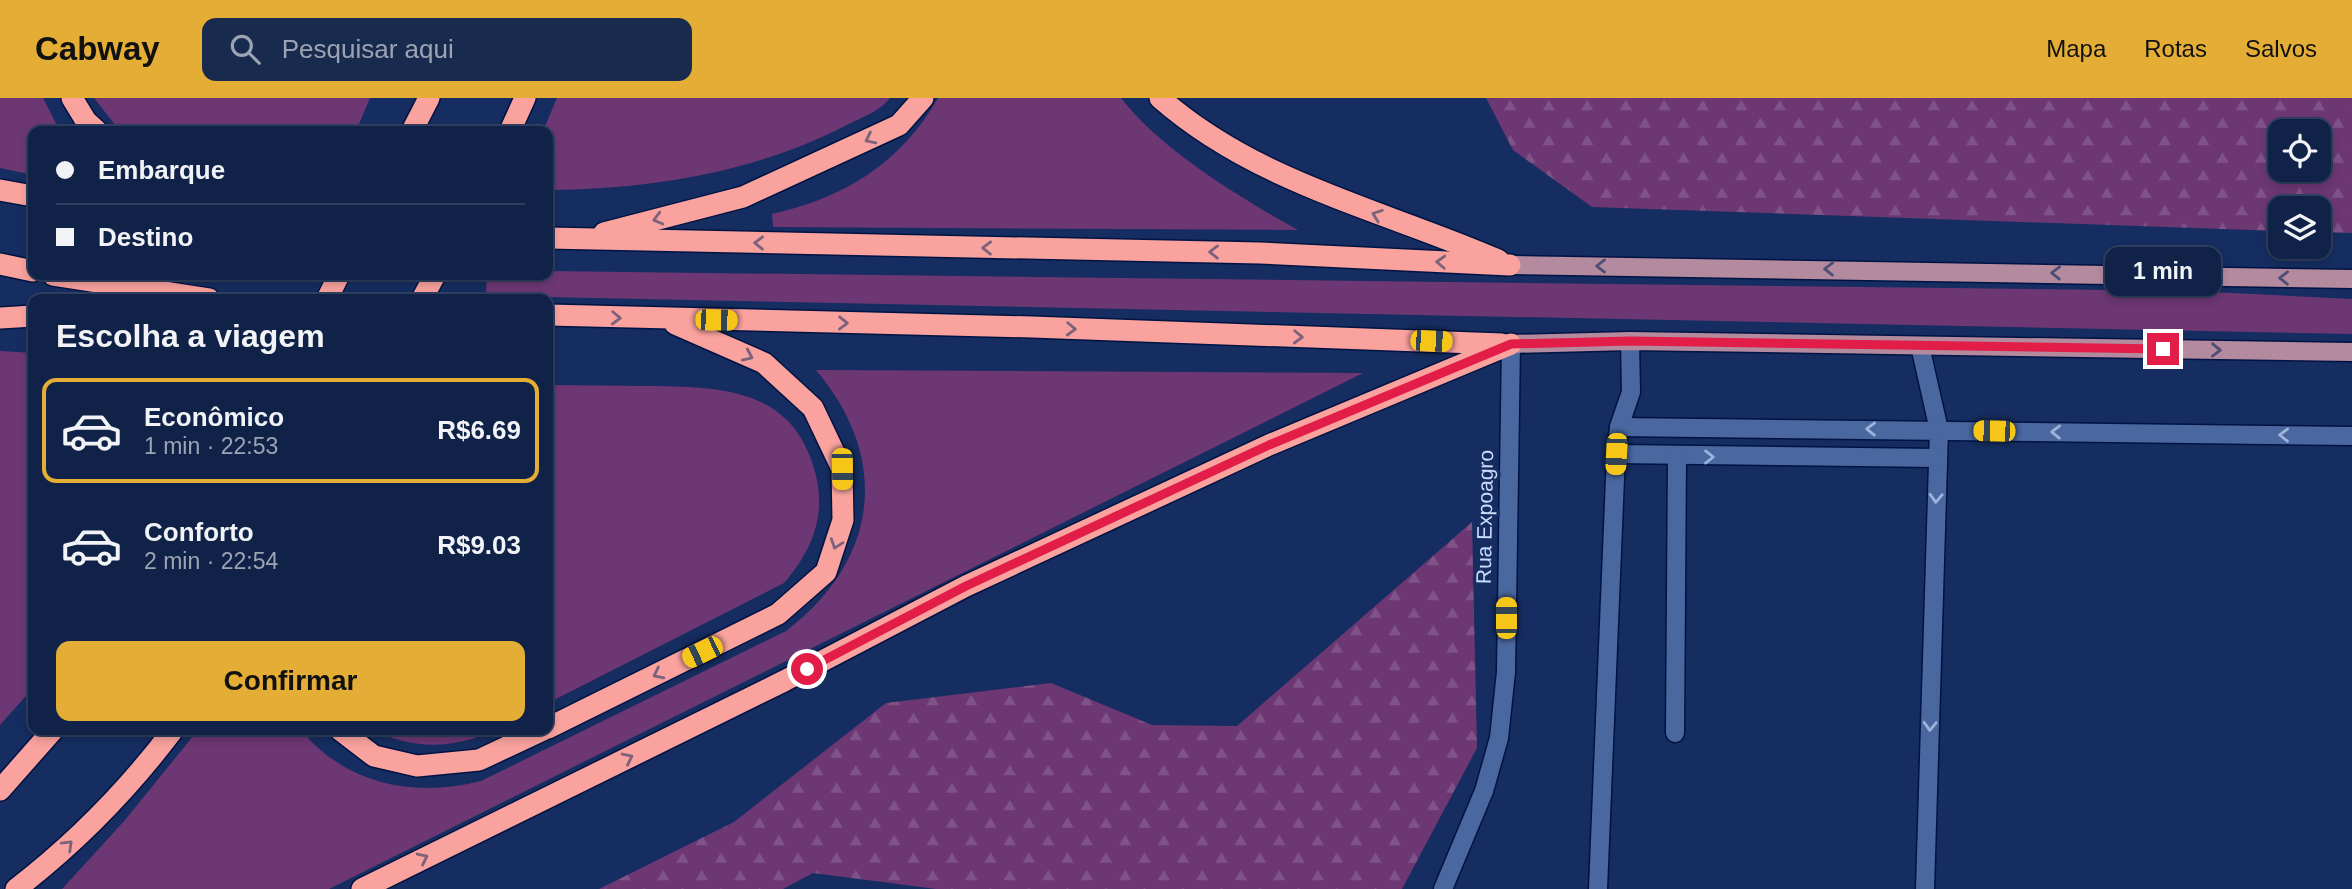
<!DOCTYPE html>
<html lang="pt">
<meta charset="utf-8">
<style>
body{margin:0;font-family:Helvetica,sans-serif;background:#192a4f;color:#f1f3f6;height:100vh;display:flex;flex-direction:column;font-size:26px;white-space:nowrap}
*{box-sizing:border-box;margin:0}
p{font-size:23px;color:#9ca4b4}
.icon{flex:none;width:38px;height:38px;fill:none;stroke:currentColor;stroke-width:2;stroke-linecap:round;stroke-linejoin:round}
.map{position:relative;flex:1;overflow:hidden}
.details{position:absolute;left:28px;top:196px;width:525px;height:441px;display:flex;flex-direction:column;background:#102248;border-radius:14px;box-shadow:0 4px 10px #0003,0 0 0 2px #303f60}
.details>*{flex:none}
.top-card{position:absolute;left:28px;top:28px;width:525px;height:154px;border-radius:14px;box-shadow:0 4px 10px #0003,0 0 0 2px #303f60;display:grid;align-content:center;height:154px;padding:0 28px;background:#102248}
.tools{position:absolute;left:2268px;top:21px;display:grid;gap:14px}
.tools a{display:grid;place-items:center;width:63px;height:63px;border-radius:14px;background:#102248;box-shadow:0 4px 10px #0003,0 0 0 2px #303f60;font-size:35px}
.end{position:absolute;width:32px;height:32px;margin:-16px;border:9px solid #e11d48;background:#fff;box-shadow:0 0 0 4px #fff}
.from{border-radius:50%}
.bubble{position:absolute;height:49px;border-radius:14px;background:#102248;box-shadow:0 4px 10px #0003,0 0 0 2px #303f60;font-size:23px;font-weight:700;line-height:49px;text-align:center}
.car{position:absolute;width:21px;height:42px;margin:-21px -10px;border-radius:9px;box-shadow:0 0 5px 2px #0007;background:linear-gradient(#f5c518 24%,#345 0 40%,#f5c518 0 76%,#345 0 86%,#f5c518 0)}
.top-card b{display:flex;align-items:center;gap:24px;height:66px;font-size:26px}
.top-card b+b{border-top:2px solid #303f60}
.top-card i{width:18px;height:18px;background:#f1f3f6}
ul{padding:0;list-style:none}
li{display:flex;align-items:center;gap:21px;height:105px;margin:0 14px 10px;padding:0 14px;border:4px solid transparent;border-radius:14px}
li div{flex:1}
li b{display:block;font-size:26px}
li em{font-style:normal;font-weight:700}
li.current{border-color:#e4ad35}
li>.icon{width:63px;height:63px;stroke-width:1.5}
h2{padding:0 28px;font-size:32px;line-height:84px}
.button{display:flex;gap:14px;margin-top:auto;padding:14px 28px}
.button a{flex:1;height:80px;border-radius:14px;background:#e4ad35;color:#111;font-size:28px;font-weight:700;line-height:80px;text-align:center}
header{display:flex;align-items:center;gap:42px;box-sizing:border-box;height:98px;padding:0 35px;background:#e4ad35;color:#111}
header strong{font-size:33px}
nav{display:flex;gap:38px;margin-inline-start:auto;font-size:24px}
.search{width:490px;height:63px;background:#192a4f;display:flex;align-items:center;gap:18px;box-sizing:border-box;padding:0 24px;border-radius:14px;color:#9ca4b4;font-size:26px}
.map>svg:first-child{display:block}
.grass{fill:#6c3773}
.forest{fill:url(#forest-firs);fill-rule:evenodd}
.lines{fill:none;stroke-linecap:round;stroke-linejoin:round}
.minor-casing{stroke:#011343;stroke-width:21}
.major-casing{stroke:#011343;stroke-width:21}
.highway-casing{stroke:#011343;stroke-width:24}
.minor{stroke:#4a679f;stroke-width:18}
.major{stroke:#b38a9e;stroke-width:18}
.highway{stroke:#f9a29e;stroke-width:21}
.oneway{stroke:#7c627c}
.oneway2{stroke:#4c4e76}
.oneway3{stroke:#9eb3db}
.route{stroke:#e11d48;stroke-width:9}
.labels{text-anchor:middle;stroke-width:7;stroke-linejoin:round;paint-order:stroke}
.street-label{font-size:21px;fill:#cbdcfc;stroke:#152d60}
</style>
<header>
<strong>Cabway</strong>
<div class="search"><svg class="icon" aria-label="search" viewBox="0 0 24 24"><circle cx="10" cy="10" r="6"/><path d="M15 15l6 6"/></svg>Pesquisar aqui</div>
<nav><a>Mapa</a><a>Rotas</a><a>Salvos</a></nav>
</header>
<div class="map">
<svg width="2352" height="791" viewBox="0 0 2352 791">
<defs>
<pattern id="forest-firs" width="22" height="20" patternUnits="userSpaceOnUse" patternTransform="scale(1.75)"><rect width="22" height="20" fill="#6c3773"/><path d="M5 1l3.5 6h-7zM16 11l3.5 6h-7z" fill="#805388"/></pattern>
</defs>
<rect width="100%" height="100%" fill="#152d60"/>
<!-- grass -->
<g class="grass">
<polygon points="0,0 43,0 60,33 33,33 33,77 0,70"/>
<polygon points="94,0 370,0 356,33 120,33"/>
<path d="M557 0H890C879 14 860 20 845 28 753 75 650 91 548 92V33H543Z"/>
<path d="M938 0H1121C1161 52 1241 100 1298 132L773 129 772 116C844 100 901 65 938 0Z"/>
<polygon points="548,173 2191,193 2352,201 2352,236 491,198 486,193 487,177 548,177"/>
<polygon points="0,253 33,255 33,590 0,627"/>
<path d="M816 272 1363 275 329 791H62L125 722 198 632H301C346 687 415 700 481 683L786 533C879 462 891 361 816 272Z"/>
<path d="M548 287C582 287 616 288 649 288 723 289 795 290 816 378 826 419 811 454 784 485L548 605Z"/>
<path d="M372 632H494C453 652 412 651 372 632Z"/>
</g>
<!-- forest -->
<g class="forest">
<path d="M1486 0H2352V135L2319 134V110H2280V133L1592 109 1513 52ZM2280 33H2319V72H2280Z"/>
<polygon points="1472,424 1477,650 1402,791 936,791 813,775 783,791 599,791 734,724 886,605 1051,585 1152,627 1237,628"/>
</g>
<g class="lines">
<!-- minor casing -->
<g class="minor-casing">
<g id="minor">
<polyline points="1920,248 1939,332 1925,791"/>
<polyline points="1619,329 2352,338"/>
<polyline points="1616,356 1937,360"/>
<polyline points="1675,635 1677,358"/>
<polyline points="1443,791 1484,693 1499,640 1506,574 1511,246"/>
<polyline points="1598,791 1616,356 1619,329 1631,294 1630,243"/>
</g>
</g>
<!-- major casing -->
<g class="major-casing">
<g id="major">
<polyline points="1510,167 2352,181"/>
<polyline points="1511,246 1630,243 2352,254"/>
</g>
</g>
<!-- highway casing -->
<g class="highway-casing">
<g id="highway">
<polyline points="72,0 86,23 97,33"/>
<path d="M1160 0C1257 85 1383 112 1498 162"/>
<polyline points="412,33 429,0"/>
<polyline points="510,33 525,0"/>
<polyline points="0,92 33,98"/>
<polyline points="604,135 743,99 899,27 923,0"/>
<polyline points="548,140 1260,155 1510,167"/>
<polyline points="0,166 33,173"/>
<polyline points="53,177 209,201"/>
<polyline points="327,201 339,177"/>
<polyline points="422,201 435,177"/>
<polyline points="548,217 1032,229 1502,246"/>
<polyline points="0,220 33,218"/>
<polyline points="548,630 778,516 826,474 843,422 842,371 813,310 764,265 675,226"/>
<polyline points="340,632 374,658 417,668 479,662 543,632"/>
<polyline points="0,692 53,632"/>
<path d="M16 791C77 744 127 693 173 632"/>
<polyline points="362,791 784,583 966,488 1269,347 1511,246"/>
</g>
</g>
<!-- minor -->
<use href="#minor" class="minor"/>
<!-- major -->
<use href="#major" class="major"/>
<!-- highway -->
<use href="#highway" class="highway"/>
</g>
<!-- one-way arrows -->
<defs><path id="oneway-chevron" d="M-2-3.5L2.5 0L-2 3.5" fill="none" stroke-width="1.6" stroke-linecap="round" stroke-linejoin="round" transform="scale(1.75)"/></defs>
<g class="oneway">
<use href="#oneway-chevron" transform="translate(870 41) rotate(154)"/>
<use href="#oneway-chevron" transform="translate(1377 117) rotate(-160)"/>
<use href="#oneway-chevron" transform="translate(658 121) rotate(165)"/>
<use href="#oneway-chevron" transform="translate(759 145) rotate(-179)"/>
<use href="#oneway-chevron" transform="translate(987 150) rotate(-179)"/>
<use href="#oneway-chevron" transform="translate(1214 154) rotate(-179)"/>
<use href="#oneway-chevron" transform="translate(1441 164) rotate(-177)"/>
<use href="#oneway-chevron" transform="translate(616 220) rotate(2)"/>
<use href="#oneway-chevron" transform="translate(843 225) rotate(1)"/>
<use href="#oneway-chevron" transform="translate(1071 231) rotate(2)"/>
<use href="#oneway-chevron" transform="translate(1298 239) rotate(2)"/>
<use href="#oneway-chevron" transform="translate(748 258) rotate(24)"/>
<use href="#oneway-chevron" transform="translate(836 446) rotate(109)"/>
<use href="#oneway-chevron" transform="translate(658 576) rotate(154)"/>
<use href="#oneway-chevron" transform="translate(628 660) rotate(-26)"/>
<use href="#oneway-chevron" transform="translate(68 747) rotate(-44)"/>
<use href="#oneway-chevron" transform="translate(423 760) rotate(-26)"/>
</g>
<g class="oneway2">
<use href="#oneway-chevron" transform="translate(1601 168) rotate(-180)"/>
<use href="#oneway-chevron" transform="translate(1829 171) rotate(-179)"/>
<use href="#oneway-chevron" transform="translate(2056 175) rotate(-179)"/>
<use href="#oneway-chevron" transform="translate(2284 180) rotate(-179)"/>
<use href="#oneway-chevron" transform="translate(2216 252) rotate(1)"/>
</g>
<g class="oneway3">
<use href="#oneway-chevron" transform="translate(1871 331) rotate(-179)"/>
<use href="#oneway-chevron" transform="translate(2056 334) rotate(-179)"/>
<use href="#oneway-chevron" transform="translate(2284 337) rotate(-179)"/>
<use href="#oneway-chevron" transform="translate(1709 359)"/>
<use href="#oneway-chevron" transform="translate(1936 400) rotate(92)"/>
<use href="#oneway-chevron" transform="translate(1930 628) rotate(92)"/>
</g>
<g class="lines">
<!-- route -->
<polyline class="route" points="807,571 966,488 1269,347 1511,246 1630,243 2163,251"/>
</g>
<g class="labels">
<!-- street labels -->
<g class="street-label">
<text transform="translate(1485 419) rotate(-89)" y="7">Rua Expoagro</text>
</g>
</g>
</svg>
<div class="tools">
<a><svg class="icon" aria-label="locate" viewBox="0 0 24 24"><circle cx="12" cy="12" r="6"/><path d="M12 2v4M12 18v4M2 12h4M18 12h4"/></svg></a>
<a><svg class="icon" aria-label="layers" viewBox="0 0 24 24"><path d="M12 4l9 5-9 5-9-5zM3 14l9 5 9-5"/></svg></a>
</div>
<i class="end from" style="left:807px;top:571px"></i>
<i class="end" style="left:2163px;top:251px"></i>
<div class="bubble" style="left:2105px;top:149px;width:116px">1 min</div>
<i class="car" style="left:716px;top:222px;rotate:91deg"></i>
<i class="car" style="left:1431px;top:243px;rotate:92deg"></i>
<i class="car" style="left:1994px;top:333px;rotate:271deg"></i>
<i class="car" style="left:1616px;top:356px;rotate:183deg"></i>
<i class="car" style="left:842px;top:371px;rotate:179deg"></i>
<i class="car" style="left:1506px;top:520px;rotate:0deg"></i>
<i class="car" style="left:702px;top:554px;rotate:244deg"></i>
<div class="top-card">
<b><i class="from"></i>Embarque</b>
<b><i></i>Destino</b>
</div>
<section class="details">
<h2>Escolha a viagem</h2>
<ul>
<li class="current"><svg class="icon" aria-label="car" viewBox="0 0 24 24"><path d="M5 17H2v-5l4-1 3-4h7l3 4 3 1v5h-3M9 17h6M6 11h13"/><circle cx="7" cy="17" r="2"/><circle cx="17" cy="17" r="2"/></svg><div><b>Econômico</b><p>1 min · 22:53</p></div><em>R$6.69</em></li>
<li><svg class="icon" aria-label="car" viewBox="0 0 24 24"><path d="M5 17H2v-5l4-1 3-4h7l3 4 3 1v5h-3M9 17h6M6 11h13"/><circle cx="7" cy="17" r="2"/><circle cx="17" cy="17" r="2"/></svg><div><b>Conforto</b><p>2 min · 22:54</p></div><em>R$9.03</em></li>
</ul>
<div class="button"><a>Confirmar</a></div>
</section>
</div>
